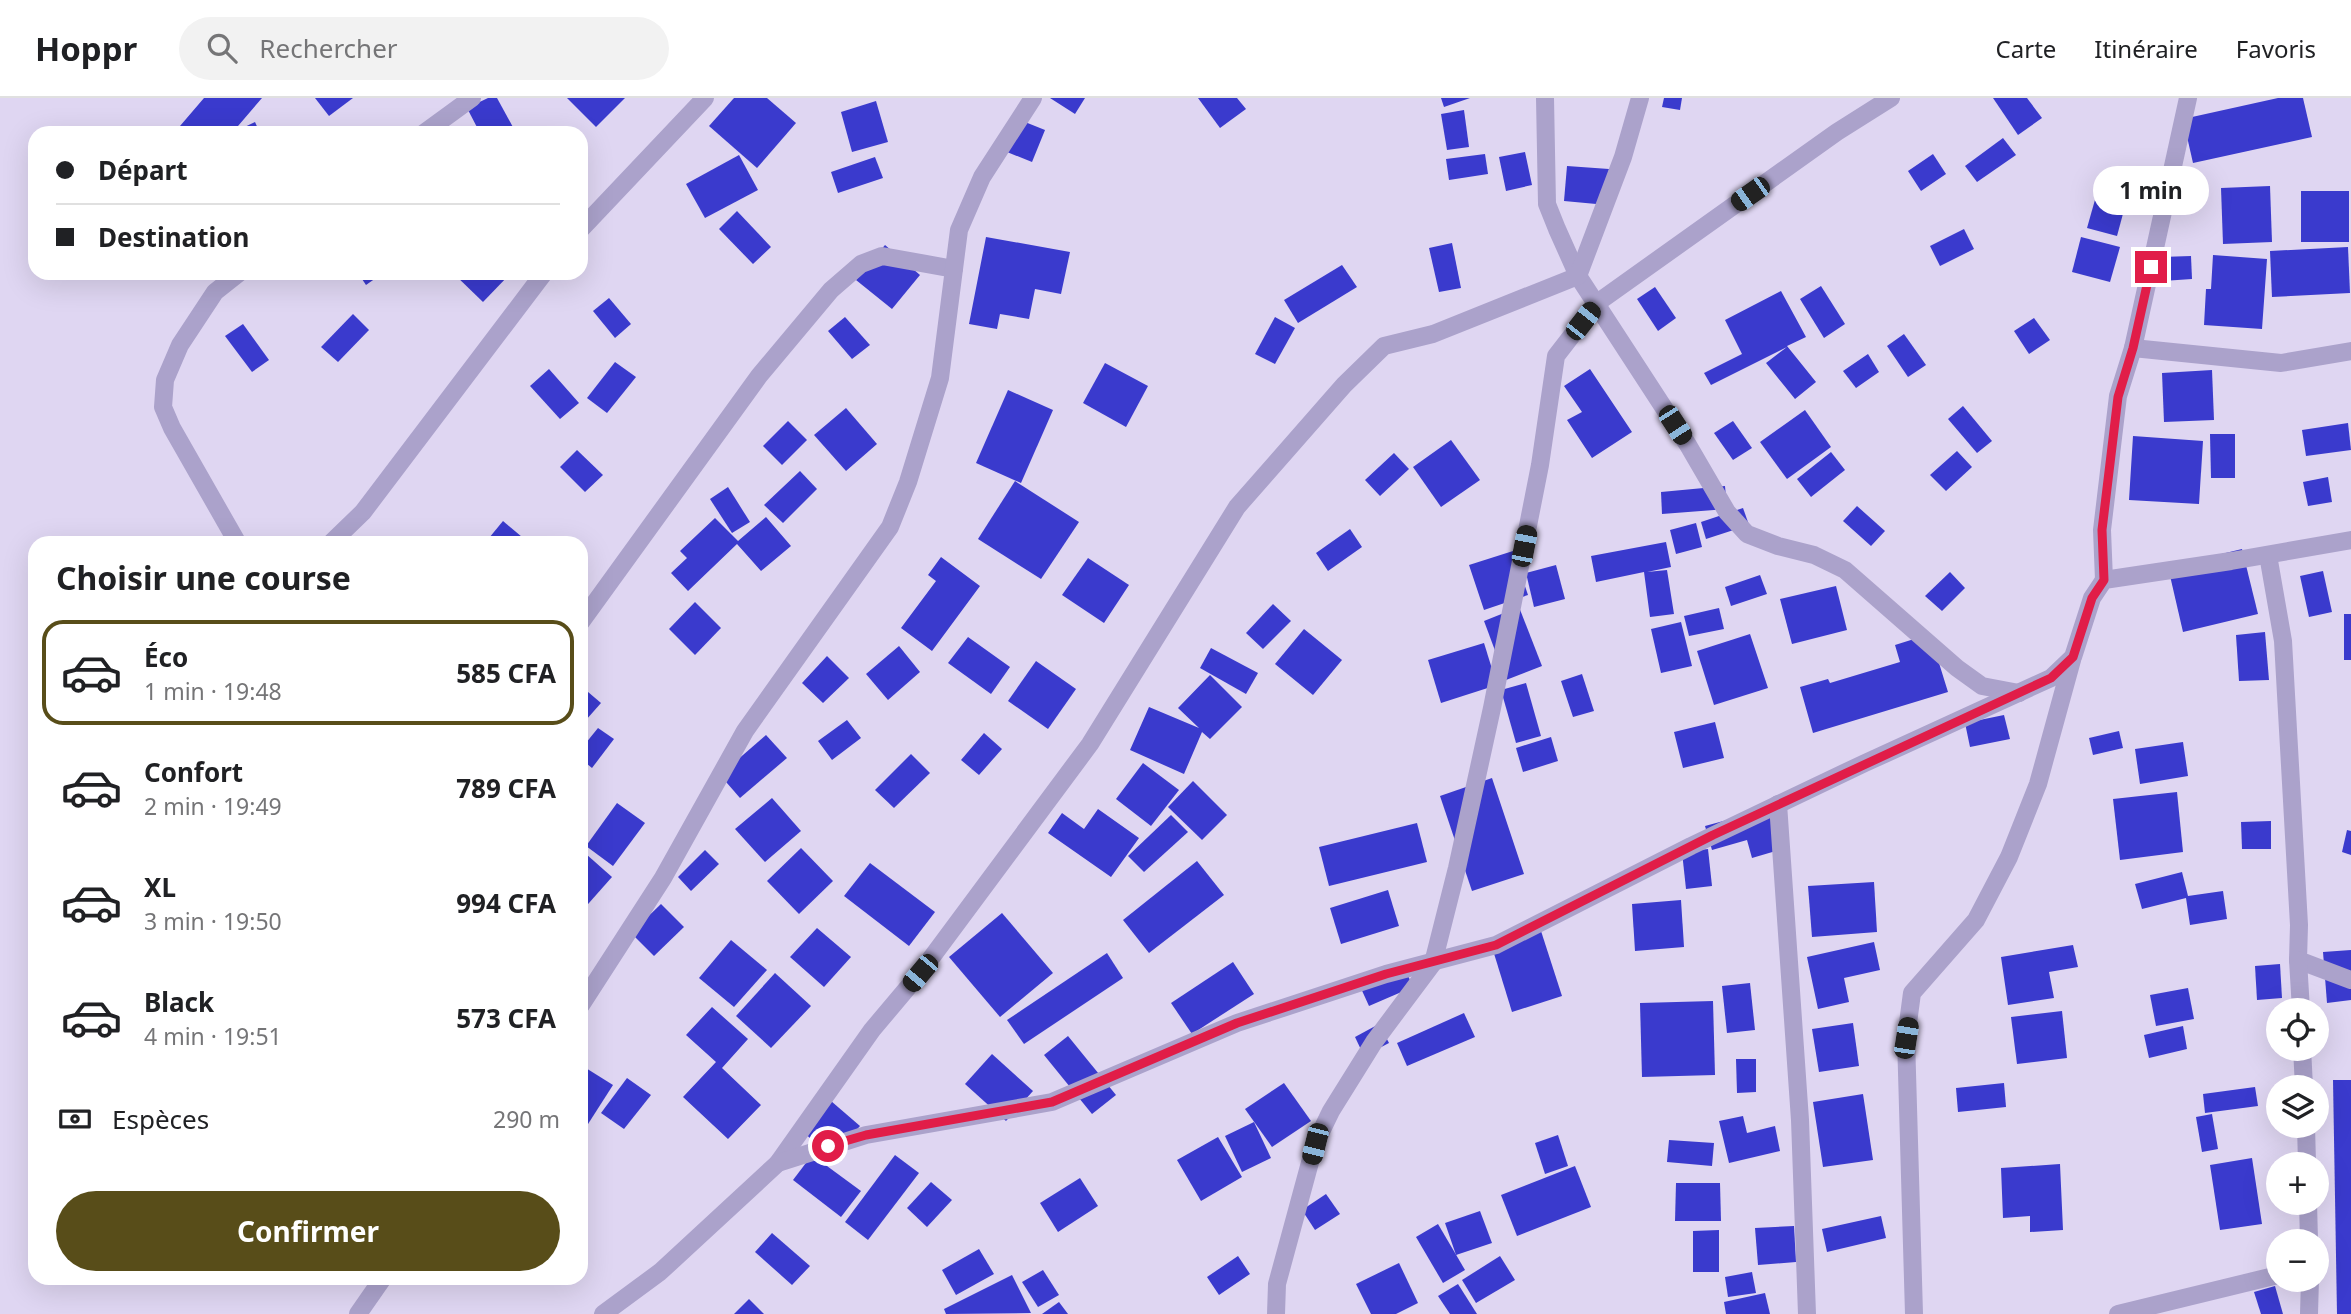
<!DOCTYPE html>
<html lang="fr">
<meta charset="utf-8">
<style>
body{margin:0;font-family:"Noto Sans",sans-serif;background:#f2f2f2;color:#202124;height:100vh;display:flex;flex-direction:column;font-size:26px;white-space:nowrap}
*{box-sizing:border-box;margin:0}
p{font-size:23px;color:#757577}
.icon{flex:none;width:38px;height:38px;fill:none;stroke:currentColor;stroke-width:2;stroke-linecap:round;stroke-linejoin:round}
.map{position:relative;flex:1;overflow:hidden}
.drawer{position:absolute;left:28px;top:438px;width:560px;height:749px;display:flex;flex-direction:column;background:#fff;border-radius:21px;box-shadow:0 7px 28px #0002}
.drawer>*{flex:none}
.banner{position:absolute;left:28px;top:28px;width:560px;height:154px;border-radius:21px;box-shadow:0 7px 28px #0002;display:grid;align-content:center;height:154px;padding:0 28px;background:#fff}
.buttons{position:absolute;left:2266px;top:900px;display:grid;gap:14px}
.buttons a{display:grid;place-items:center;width:63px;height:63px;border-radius:50%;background:#fff;box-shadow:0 7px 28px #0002;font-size:35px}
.end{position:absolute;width:32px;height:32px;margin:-16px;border:9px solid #e11d48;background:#fff;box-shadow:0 0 0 4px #fff}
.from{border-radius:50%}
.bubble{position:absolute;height:49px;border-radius:24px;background:#fff;box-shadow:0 7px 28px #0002;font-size:23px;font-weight:700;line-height:49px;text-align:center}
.car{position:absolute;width:21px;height:42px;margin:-21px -10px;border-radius:9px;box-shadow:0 0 5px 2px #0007;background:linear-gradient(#222 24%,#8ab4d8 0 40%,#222 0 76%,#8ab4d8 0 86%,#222 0)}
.banner b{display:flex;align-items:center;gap:24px;height:66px;font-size:26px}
.banner b+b{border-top:2px solid #e0e0e0}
.banner i{width:18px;height:18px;background:#202124}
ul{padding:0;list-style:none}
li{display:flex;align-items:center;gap:21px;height:105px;margin:0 14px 10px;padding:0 14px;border:4px solid transparent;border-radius:21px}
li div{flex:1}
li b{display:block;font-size:26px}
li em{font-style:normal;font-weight:700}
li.active{border-color:#584d19}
li>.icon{width:63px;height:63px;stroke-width:1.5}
h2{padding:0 28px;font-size:32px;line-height:84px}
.pay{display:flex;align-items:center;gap:18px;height:77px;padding:0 28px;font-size:26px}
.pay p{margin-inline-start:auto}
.action{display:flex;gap:14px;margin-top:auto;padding:14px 28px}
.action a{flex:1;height:80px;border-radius:42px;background:#584d19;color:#fff;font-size:28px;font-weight:700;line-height:80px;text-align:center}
header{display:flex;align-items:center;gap:42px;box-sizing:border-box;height:98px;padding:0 35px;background:#fff;border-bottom:2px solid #e0e0e0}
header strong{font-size:33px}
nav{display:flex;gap:38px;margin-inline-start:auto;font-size:24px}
.search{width:490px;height:63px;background:#f2f2f2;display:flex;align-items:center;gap:18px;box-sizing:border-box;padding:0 24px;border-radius:38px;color:#757577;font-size:26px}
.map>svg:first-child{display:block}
.building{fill:#3a3acd}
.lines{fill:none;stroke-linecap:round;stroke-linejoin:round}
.minor{stroke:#aba2cb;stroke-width:18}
.route{stroke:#e11d48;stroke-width:9}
</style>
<header>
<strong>Hoppr</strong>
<div class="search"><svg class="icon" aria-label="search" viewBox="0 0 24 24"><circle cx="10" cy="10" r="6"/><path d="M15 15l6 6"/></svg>Rechercher</div>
<nav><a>Carte</a><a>Itinéraire</a><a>Favoris</a></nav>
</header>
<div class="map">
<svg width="2351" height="1216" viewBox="0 0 2351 1216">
<rect width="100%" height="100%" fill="#dfd6f2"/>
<!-- building -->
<g class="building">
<polygon points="204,0 262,0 232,35 255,24 260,35 174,35"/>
<polygon points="315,0 353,0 329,18"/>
<polygon points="488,0 497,0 514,31 506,35 480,35 467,10"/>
<polygon points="567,0 625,0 596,29"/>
<polygon points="734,0 767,0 796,25 757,70 709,28"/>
<polygon points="1050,0 1085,0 1075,16"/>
<polygon points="1198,0 1237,0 1246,11 1220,30"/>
<polygon points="1441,0 1470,0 1444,9"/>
<polygon points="1664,0 1682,0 1680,12 1662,9"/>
<polygon points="1993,0 2027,0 2042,20 2018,37"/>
<polygon points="2278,0 2303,0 2312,39 2193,65 2183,21"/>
<polygon points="876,3 888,44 852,54 841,14"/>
<polygon points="1464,12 1469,49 1447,52 1441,16"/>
<polygon points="1020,22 1045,32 1032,64 1007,54"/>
<polygon points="2003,40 2016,57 1977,84 1965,68"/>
<polygon points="1525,54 1532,87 1506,93 1499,59"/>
<polygon points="1485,56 1488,76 1449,82 1446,61"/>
<polygon points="1933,56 1946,76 1921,93 1908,73"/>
<polygon points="739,57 758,92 705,120 686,86"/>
<polygon points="875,59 883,80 838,95 831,74"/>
<polygon points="1567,68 1609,71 1607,107 1564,103"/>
<polygon points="2102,77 2131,86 2117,138 2087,130"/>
<polygon points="2270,88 2272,144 2223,146 2221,90"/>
<rect x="2301" y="93" width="48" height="51"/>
<polygon points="737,113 771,149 753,166 719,131"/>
<polygon points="1964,131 1974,151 1940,168 1930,148"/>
<polygon points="986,139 1070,154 1061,196 1035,191 1029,221 1000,216 997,231 969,226"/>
<polygon points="2081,139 2120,149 2110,184 2072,174"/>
<polygon points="1452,145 1461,190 1439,194 1429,150"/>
<polygon points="885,147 920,177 892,211 856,182"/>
<polygon points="2348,149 2350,195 2272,199 2270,153"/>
<polygon points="2213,157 2267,161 2262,231 2204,227 2206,191 2211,191"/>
<polygon points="2191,158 2192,181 2163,183 2161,159"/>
<polygon points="1342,167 1357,189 1298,225 1284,202"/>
<polygon points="358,175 383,175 366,187"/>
<polygon points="453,175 511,175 483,204"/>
<polygon points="1821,188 1845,226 1824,240 1800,201"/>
<polygon points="1655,189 1676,220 1658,233 1637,201"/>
<polygon points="1781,193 1806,239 1787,248 1816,284 1795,301 1766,265 1787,249 1711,287 1704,275 1742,256 1725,222"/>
<polygon points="609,200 631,226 615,240 593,213"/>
<polygon points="353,216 369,232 338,264 321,249"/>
<polygon points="845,219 870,247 852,261 828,233"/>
<polygon points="1275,219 1295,230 1275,266 1255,256"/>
<polygon points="2034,220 2050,242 2029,256 2014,233"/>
<polygon points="243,226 269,262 252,274 225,238"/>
<polygon points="1904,236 1926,267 1908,279 1887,248"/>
<polygon points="1868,256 1879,274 1856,290 1843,273"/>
<polygon points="615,264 636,279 607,315 587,300"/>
<polygon points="1105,265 1148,288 1126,329 1083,305"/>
<polygon points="549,271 579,305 560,321 530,288"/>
<polygon points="1590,271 1632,334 1592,360 1567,322 1582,314 1564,288"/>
<polygon points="2212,272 2214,322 2164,324 2162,275"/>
<polygon points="1008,292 1053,312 1021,385 976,365"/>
<polygon points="1963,308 1992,343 1977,355 1948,321"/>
<polygon points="846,310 877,346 846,373 814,337"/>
<polygon points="1805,312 1831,349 1787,381 1760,344"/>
<polygon points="788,323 807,342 782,367 763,348"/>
<polygon points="1733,323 1752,350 1733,362 1714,335"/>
<polygon points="2348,325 2351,352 2306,358 2302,332"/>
<polygon points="2210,336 2235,336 2235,380 2211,380"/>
<polygon points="2133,338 2203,343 2199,406 2129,402"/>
<polygon points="1451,342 1480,382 1441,409 1413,369"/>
<polygon points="577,352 603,377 585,394 560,369"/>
<polygon points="1957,353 1972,369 1946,393 1930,377"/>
<polygon points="1831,354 1845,372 1811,399 1797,381"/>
<polygon points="1394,355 1409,371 1380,398 1365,382"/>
<polygon points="800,373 817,391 783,425 764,407"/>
<polygon points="2328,379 2332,404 2308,408 2303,384"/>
<polygon points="1015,383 1079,424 1041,481 978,441"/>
<polygon points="1725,388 1727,411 1662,416 1661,394"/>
<polygon points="728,389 750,424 732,435 710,401"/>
<polygon points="1857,408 1885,433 1871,448 1843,423"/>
<polygon points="1743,410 1749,427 1706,441 1701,424"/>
<polygon points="766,419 791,448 761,473 737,446 688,493 671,475 687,460 680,453 715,420 738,443"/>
<polygon points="503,423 528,444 494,444 489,440"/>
<polygon points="1696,425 1702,449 1676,456 1670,432"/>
<polygon points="1350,431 1362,449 1328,473 1316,455"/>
<polygon points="1666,444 1671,469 1647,474 1667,472 1674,516 1650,519 1644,474 1596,484 1591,458"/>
<polygon points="2242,451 2258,516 2183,534 2168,469"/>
<polygon points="1513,453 1528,497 1484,512 1469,467"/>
<polygon points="941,459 980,488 932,553 901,530 936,483 928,477"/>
<polygon points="1088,460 1129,487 1104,525 1062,497"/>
<polygon points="1556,467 1565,501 1534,509 1526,475"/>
<polygon points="2323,473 2332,514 2309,519 2300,478"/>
<polygon points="1950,474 1965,490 1942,513 1925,498"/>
<polygon points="1760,477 1767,496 1731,508 1725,489"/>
<polygon points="1836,488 1847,532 1792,546 1780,501"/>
<polygon points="695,504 721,530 695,557 669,531"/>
<polygon points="1273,506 1291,523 1263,551 1246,535"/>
<polygon points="1519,509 1542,568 1506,582 1484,523"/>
<polygon points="1719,510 1724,531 1689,538 1684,518"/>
<rect x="2344" y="516" width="7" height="46"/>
<polygon points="1681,524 1692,568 1661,575 1651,531"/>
<polygon points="1304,531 1342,562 1313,597 1275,566"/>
<polygon points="2265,534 2269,582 2239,583 2236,537"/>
<polygon points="1750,536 1768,590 1714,607 1697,553"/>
<polygon points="1930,536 1948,594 1813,635 1800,589 1828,581 1830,585 1900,564 1895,547"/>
<polygon points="968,539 1010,569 991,596 948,565"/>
<polygon points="1484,545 1497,587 1441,605 1428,562"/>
<polygon points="899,548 920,574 888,602 866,576"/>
<polygon points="1211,550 1258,575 1246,596 1200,570"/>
<polygon points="827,558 849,580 823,605 802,585"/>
<polygon points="1036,563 1076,591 1048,631 1008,603"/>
<polygon points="1582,576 1594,613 1573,619 1561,583"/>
<polygon points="1210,577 1242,609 1210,641 1202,634 1184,676 1130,652 1149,609 1199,630 1178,610"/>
<polygon points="1526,585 1541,638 1516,645 1501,592"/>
<polygon points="581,588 601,605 586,622 581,617"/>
<polygon points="2004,617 2010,641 1970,649 1965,625"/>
<polygon points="847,622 861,640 832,662 818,643"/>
<polygon points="1715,624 1724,660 1683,670 1674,634"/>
<polygon points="598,630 614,641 592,670 581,661 581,651"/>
<polygon points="2119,633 2123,650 2093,657 2089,640"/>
<polygon points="984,635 1002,651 979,677 961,662"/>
<polygon points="766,637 787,660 740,700 720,677"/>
<polygon points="1551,639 1558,663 1523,674 1516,650"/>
<polygon points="2183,644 2188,678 2140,686 2135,651"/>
<polygon points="911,656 930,675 894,710 875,692"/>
<polygon points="1143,665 1179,692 1151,728 1116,701"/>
<polygon points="1492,680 1524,776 1472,793 1440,698"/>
<polygon points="1193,683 1227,717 1202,742 1168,709"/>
<polygon points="2177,694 2183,754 2120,762 2113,701"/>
<polygon points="772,700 801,733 765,764 735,731"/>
<polygon points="617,705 645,725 613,768 586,748"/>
<polygon points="1771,710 1783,751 1752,760 1747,742 1712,752 1705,728"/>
<polygon points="1098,711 1139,740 1111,779 1048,735 1062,715 1084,731"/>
<polygon points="1171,717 1188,734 1144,774 1128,758"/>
<polygon points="2271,723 2271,751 2242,751 2241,724"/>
<polygon points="1417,725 1427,764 1329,788 1319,749"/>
<polygon points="2347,732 2351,733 2351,757 2342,754"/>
<polygon points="801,750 833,783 799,816 767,783"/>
<polygon points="1708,751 1712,788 1686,791 1682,754"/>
<polygon points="705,752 719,766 691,793 678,779"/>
<polygon points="586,756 612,779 581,814 581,762"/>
<polygon points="1197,763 1224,797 1149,855 1123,822"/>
<polygon points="870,765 935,814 909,848 844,798"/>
<polygon points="2182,774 2188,798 2223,793 2227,821 2190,827 2186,800 2142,811 2135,786"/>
<polygon points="1874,784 1877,834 1812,839 1808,788"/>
<polygon points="1388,792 1399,828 1341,846 1330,810"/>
<polygon points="1681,802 1684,849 1635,853 1632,806"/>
<polygon points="661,806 684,829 654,858 631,835"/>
<polygon points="1002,815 1053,875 1000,919 949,859"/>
<polygon points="817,830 851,859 824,889 790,859"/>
<polygon points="1541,833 1562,898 1512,914 1492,849"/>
<polygon points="731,842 767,872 734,909 699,880"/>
<polygon points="1874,844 1880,872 1844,880 1849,904 1818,911 1807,859"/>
<polygon points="2073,847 2078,869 2049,874 2054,900 2008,907 2001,859"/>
<polygon points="2351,852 2351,902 2327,905 2323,854"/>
<polygon points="1107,855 1123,880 1024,946 1007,922"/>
<polygon points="1233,864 1254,896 1192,936 1171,905"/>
<polygon points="1403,866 1413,889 1369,908 1359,886"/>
<polygon points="2280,866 2282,900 2257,902 2255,868"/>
<polygon points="775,875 811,908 771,950 736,918"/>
<polygon points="1750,885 1755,932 1727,935 1722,888"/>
<polygon points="2188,890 2194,921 2156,928 2150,897"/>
<polygon points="1713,903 1715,977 1642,979 1640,905"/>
<polygon points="712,909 748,941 722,970 761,1007 728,1041 683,999 716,964 686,937"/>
<polygon points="2062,913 2067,960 2017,966 2011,919"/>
<polygon points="1464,915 1475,939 1407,968 1397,945"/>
<polygon points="1853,925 1859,968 1819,974 1812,931"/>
<polygon points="1379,926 1389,945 1364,958 1355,939"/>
<polygon points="2183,928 2187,951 2149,960 2144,937"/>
<polygon points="1068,938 1116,997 1092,1016 1044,957"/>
<polygon points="992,956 1033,993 1006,1023 965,986"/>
<polygon points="1736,961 1756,961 1756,994 1737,995"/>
<polygon points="581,967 613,987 581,1037"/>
<polygon points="627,980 651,997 624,1031 601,1015"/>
<polygon points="2333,982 2351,982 2351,1216 2337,1216"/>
<polygon points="1284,985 1311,1023 1272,1049 1245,1011"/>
<polygon points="2004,985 2006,1009 1958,1014 1956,990"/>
<polygon points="2255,989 2258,1008 2205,1015 2203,996"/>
<polygon points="1863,996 1873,1062 1823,1069 1813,1004"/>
<polygon points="831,1003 860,1028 832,1059 803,1034"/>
<polygon points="2212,1016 2218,1051 2202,1054 2196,1019"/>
<polygon points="1743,1018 1747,1035 1775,1028 1780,1053 1729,1065 1719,1023"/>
<polygon points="1254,1024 1271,1060 1242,1074 1225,1038"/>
<polygon points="1558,1037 1568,1068 1545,1076 1535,1045"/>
<polygon points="1218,1039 1242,1079 1201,1103 1177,1062"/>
<polygon points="1669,1042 1714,1045 1712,1068 1667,1064"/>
<polygon points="812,1057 861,1093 841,1119 793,1082"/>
<polygon points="895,1057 919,1075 868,1142 845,1124"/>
<polygon points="2252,1060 2262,1126 2220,1132 2210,1067"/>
<polygon points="2060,1066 2063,1132 2030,1134 2030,1118 2003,1120 2001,1070"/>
<polygon points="1575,1068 1591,1109 1517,1138 1501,1097"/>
<polygon points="1080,1080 1098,1108 1058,1134 1040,1105"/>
<polygon points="931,1084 952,1102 927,1129 907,1110"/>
<polygon points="1676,1085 1720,1085 1721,1123 1675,1123"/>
<polygon points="1326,1096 1340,1116 1315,1132 1302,1112"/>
<polygon points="1480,1113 1492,1145 1456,1157 1445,1125"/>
<polygon points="1881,1118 1886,1140 1827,1154 1822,1131"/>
<polygon points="1438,1126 1465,1172 1443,1185 1416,1139"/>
<polygon points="1794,1128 1796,1164 1758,1167 1755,1130"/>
<polygon points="1719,1132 1719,1174 1693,1174 1693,1133"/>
<polygon points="772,1135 810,1168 792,1187 755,1154"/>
<polygon points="979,1151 994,1176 956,1197 942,1172"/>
<polygon points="1238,1158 1250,1176 1219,1197 1207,1179"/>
<polygon points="1500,1158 1515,1182 1476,1205 1462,1182"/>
<polygon points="1399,1165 1418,1205 1396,1216 1371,1216 1356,1186"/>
<polygon points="1043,1172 1059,1197 1038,1209 1022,1184"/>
<polygon points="1752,1174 1756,1195 1728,1199 1725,1179"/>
<polygon points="1012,1177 1031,1215 946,1216 944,1211"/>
<polygon points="1458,1186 1477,1216 1450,1216 1438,1198"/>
<polygon points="2275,1188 2283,1216 2261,1216 2254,1194"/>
<polygon points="1765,1195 1770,1216 1726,1216 1724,1204"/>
<polygon points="749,1201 764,1216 734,1216"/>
<polygon points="1059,1204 1068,1216 1042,1216"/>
</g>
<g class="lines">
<!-- minor -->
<g class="minor">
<polyline points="1545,0 1547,106 1557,131 1578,178 1688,347 1727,414 1747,436 1778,448 1814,457 1845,472 1957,570 1982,588 2019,595"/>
<polyline points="424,35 472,0"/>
<polyline points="581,131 705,0"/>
<polyline points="2133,250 2281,265 2351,253"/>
<polyline points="237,444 172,330 163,309 165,282 180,247 215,194 239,175"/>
<polyline points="332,444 363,414 544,175"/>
<polyline points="2268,457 2283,543 2299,827 2298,862 2351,882"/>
<polyline points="2104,482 2102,432 2118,298 2133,250 2188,0"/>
<polyline points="581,524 759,278 831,192 861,166 882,158 954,171"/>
<polyline points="1778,706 1800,1022 1807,1216"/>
<polyline points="2298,862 2301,912"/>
<polyline points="581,907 663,780 745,633 890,429 908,384 940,280 959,132 982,79 1033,0"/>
<polyline points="2302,950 2304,989"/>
<polyline points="2306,1027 2307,1066"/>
<polyline points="778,1065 872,932 920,875 1090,646 1237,409 1344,287 1384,248 1433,236 1578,178 1623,59 1640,0"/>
<polyline points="2308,1104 2309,1143"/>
<polyline points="358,1216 383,1180"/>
<polyline points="603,1216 660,1174 778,1065 866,1037 1052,1004 1237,925 1386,876 1496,847 1691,748 1865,665 2051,580 2073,559 2092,500 2104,482 2231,463 2351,442"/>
<polyline points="1276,1216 1277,1186 1315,1046 1331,1013 1374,944 1433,865 1457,770 1492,610 1540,367 1556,258 1597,205 1837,34 1891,0"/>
<polyline points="1914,1216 1906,940 1912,895 1976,822 2009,759 2038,686 2072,562"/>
<polyline points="2118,1216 2278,1177"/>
<polyline points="2309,1216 2310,1181"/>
</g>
</g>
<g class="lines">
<!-- route -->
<polyline class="route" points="828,1048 866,1037 1052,1004 1237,925 1386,876 1496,847 1713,737 2051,580 2073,559 2092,500 2104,482 2102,432 2118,299 2133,250 2151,169"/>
</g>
</svg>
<div class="buttons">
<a><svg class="icon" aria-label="locate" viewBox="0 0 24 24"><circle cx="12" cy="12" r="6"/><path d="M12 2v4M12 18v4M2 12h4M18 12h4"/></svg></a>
<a><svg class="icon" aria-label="layers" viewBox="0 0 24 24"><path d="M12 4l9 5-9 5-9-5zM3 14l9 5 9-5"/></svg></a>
<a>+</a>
<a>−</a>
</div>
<i class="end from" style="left:828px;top:1048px"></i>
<i class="end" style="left:2151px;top:169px"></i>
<div class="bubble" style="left:2093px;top:68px;width:116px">1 min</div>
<i class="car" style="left:1750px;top:96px;rotate:235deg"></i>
<i class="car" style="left:1583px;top:223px;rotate:38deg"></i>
<i class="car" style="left:1675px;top:327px;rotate:147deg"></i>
<i class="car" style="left:1524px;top:448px;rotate:11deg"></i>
<i class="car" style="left:920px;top:875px;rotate:220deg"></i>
<i class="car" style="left:1906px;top:940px;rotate:9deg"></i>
<i class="car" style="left:1315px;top:1046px;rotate:194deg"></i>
<div class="banner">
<b><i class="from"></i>Départ</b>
<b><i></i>Destination</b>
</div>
<section class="drawer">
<h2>Choisir une course</h2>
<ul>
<li class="active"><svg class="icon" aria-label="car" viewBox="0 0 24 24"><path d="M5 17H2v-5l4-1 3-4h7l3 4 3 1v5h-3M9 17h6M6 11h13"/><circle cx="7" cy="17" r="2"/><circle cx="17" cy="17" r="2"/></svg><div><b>Éco</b><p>1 min · 19:48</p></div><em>585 CFA</em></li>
<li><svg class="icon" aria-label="car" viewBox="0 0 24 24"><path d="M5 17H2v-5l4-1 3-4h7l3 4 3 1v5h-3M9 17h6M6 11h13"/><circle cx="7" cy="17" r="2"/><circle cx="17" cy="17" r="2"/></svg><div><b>Confort</b><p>2 min · 19:49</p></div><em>789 CFA</em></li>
<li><svg class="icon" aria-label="car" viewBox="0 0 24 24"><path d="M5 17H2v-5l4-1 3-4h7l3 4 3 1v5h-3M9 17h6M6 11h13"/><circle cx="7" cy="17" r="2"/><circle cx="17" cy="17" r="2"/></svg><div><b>XL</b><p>3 min · 19:50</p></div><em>994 CFA</em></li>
<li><svg class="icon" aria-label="car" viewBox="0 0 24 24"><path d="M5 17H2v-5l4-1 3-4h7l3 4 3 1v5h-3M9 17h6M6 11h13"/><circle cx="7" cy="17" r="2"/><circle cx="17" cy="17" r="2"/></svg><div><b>Black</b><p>4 min · 19:51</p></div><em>573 CFA</em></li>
</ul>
<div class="pay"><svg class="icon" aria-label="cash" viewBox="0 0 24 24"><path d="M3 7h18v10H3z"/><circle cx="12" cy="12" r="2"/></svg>Espèces<p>290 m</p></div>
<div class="action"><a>Confirmer</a></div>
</section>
</div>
